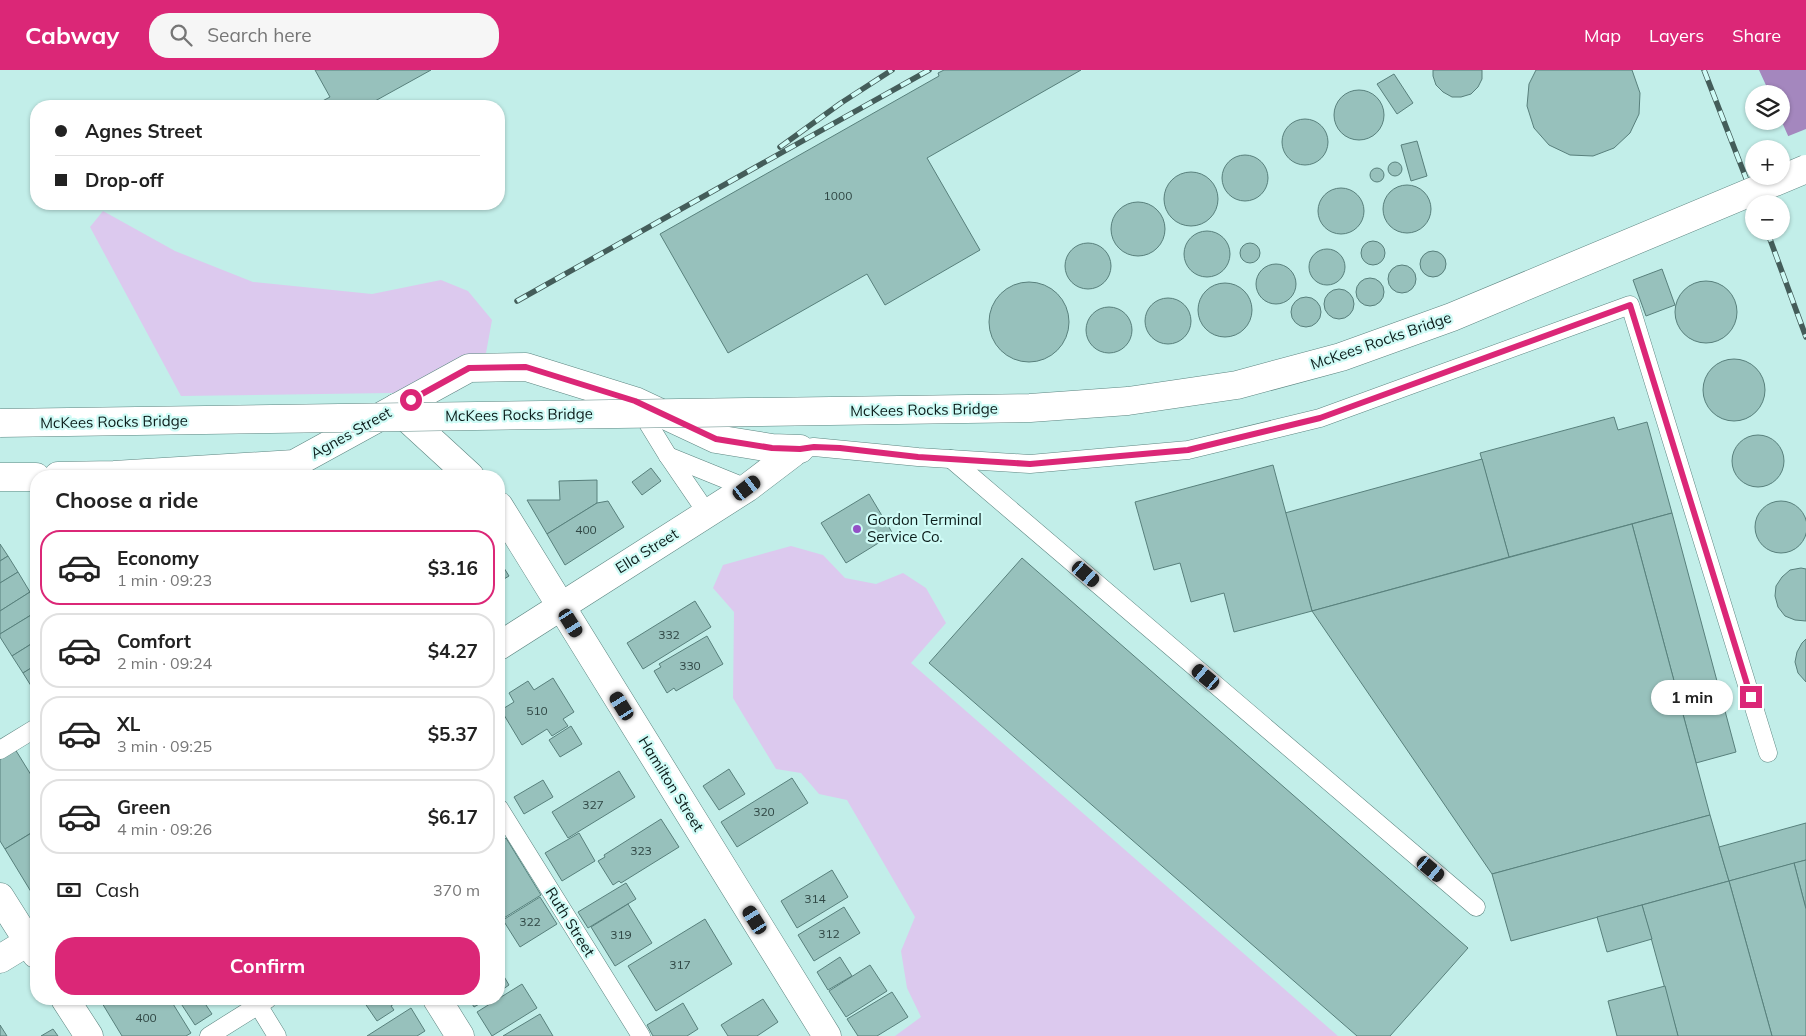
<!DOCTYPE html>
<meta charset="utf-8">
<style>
body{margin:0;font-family:Mulish,sans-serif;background:#f6f6f6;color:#222;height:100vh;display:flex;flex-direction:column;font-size:19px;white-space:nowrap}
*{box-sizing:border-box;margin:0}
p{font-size:16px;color:#767676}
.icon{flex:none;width:28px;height:28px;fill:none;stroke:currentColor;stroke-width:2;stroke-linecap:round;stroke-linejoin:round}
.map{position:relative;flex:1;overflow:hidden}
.details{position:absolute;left:30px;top:400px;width:475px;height:535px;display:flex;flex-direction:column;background:#fff;border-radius:20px;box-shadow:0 1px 4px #0004}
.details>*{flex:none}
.top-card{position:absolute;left:30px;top:30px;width:475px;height:110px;border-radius:20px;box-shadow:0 1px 4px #0004;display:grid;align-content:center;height:110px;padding:0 25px;background:#fff}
.tools{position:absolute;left:1745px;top:15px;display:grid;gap:10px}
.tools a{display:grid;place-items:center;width:45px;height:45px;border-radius:50%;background:#fff;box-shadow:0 1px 4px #0004;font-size:25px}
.end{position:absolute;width:22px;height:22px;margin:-11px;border:6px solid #db2777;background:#fff;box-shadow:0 0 0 2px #fff}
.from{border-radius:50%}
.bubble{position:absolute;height:35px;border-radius:18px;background:#fff;box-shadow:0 1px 4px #0004;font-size:16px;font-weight:700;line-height:35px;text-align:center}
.car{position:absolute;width:15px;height:30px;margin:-15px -8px;border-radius:6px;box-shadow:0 0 4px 1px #0007;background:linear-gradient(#222 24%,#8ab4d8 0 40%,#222 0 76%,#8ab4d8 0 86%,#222 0)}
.top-card b{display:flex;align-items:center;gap:18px;height:48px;font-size:19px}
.top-card b+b{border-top:1px solid #e0e0e0}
.top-card i{width:12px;height:12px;background:#222}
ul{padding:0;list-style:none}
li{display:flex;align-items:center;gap:15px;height:75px;margin:0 10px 8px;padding:0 15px;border:2px solid #e0e0e0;border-radius:20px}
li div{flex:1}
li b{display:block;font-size:19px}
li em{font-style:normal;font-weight:700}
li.selected{border-color:#db2777}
li>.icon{width:45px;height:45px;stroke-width:1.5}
h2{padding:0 25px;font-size:22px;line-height:60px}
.pay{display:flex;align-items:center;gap:12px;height:55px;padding:0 25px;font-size:19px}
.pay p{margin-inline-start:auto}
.cta{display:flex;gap:10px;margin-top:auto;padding:10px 25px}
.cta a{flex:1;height:58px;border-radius:20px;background:#db2777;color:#fff;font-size:20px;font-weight:700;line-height:58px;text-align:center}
header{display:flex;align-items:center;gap:30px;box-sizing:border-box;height:70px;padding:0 25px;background:#db2777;color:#fff}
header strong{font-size:24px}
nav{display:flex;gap:28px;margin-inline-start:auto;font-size:18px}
.search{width:350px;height:45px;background:#f6f6f6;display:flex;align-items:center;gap:12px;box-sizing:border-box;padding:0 18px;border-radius:20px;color:#767676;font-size:19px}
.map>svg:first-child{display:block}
.green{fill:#dcc9ee}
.water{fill:#a487be}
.pier{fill:#c2eee9}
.building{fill:#97c1bc;stroke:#58807c}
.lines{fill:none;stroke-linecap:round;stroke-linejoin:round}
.service-casing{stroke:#5c8580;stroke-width:19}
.minor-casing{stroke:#5c8580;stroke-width:29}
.service{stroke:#fff;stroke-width:18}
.minor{stroke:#fff;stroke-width:28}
.rail-casing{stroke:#445d5a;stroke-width:5.5}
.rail{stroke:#cffbf6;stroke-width:4;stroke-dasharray:11;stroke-linecap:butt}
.primary-bridge-casing{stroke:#5c8580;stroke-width:29;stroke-linecap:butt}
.primary-bridge{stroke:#fff;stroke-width:28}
.route{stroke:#db2777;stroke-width:6}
.poi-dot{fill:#9451c6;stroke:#cffbf6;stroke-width:2}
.labels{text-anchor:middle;stroke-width:4.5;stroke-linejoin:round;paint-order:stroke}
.number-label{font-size:12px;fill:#2f4643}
.street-label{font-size:15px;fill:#0c1d1b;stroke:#cffbf6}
.poi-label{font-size:15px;fill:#0c1d1b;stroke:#cffbf6;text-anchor:start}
</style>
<header>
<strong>Cabway</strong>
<div class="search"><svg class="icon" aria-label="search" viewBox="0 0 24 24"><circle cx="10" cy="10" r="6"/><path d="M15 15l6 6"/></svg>Search here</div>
<nav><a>Map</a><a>Layers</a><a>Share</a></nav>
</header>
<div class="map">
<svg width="1806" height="966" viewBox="0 0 1806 966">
<rect width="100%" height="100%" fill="#c2eee9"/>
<!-- green -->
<g class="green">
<polygon points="103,141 175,181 253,212 372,224 441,210 468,221 492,250 486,283 457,322 181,326 90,157"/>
<polygon points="791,476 823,485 845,508 876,514 903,503 926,518 946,553 911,593 1338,966 895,966 921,947 907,918 901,881 915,847 847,730 819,724 801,703 776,699 733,628 734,542 713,518 723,495"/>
</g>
<!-- water -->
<polygon class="water" points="1759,0 1806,0 1806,106 1781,50 1781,24 1770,24"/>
<!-- pier -->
<polygon class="pier" points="1806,59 1806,109 1804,107 1786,67"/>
<!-- building -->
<g class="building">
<polygon points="315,0 431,0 366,36 313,36 330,27"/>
<polygon points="944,0 1081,0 927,88 980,180 885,235 867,204 728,283 660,164 939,6 938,3"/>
<polygon points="1433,0 1482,0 1482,9 1478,17 1471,24 1461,27 1452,27 1443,22 1436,15 1433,6"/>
<polygon points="1536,0 1632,0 1640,23 1639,44 1630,63 1614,78 1593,86 1570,85 1549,75 1534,58 1527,36 1529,14"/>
<polygon points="1394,4 1413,33 1397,44 1377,14"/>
<circle cx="1359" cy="45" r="25"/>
<circle cx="1305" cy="72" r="23"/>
<polygon points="1417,71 1427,106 1411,111 1401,75"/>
<circle cx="1245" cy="108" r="23"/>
<circle cx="1395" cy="99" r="7"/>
<circle cx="1377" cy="105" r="7"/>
<circle cx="1191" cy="129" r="27"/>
<circle cx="1407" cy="139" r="24"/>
<circle cx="1341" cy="141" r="23"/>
<circle cx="1138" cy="159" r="27"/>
<circle cx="1207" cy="184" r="23"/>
<circle cx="1373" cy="183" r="12"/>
<circle cx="1088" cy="196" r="23"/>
<circle cx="1250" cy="183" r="10"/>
<circle cx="1327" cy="197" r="18"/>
<circle cx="1433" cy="194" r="13"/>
<circle cx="1276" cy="214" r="20"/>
<circle cx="1402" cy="209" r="14"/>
<polygon points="1662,199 1675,235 1646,246 1633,210"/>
<circle cx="1370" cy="222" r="14"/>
<circle cx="1706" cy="242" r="31"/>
<circle cx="1029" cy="252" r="40"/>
<circle cx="1225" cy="240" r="27"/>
<circle cx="1339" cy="234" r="15"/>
<circle cx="1306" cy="242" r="15"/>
<circle cx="1168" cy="251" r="23"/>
<circle cx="1109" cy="260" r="23"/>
<circle cx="1734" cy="320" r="31"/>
<polygon points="1614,347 1618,360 1647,352 1672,443 1509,487 1480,383"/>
<circle cx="1758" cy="391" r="26"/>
<polygon points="1482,389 1509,487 1312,541 1285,443"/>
<polygon points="1273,395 1312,541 1234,562 1224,523 1191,532 1180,493 1154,500 1135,432"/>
<polygon points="651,398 661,411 642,425 632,412"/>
<polygon points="597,410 597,433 547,464 527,430 560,430 559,411"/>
<polygon points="869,424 893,464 846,493 821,453"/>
<circle cx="1781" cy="457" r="26"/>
<polygon points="608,431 624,457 565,495 547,464 597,433"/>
<polygon points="1672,443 1736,682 1696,693 1632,454"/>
<polygon points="1632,454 1710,745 1492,804 1312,541"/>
<polygon points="0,474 8,486 0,491"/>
<polygon points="8,486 18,502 0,513 0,491"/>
<polygon points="1022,488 1468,878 1390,966 1357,966 929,593"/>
<polygon points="499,490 509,506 499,512"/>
<polygon points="1801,498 1806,499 1806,551 1795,550 1785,546 1778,537 1775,526 1776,516 1782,507 1790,500"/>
<polygon points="18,502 30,522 0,541 0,513"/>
<polygon points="30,522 36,533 36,542 0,564 0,541"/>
<polygon points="695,531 711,557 643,599 627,573"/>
<polygon points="36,542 36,571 12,586 0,567 0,564"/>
<polygon points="707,566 723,594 676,621 674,618 667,623 654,601 661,597 659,594"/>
<polygon points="1806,569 1806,612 1798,603 1795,592 1797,582 1802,573"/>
<polygon points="36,571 36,595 23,603 12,586"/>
<polygon points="36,595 36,617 33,619 23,603"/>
<polygon points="553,608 574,642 563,649 568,656 552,666 547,659 522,675 501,640 514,632 509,623 528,611 534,620"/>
<polygon points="571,656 582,674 560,687 549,670"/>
<polygon points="15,679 36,713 36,760 5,779 0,771 0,689"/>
<polygon points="729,699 745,724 719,740 703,716"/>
<polygon points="619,701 635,727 568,768 552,742"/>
<polygon points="792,708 808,733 737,777 721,752"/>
<polygon points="543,710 553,727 524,744 514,727"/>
<polygon points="1710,745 1729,811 1511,871 1492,804"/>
<polygon points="661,749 679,777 621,813 619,811 613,815 598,791 605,787 604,785"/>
<polygon points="1806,753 1806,790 1729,811 1719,777"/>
<polygon points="33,762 36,767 36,823 33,825 5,779"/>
<polygon points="579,763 595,791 562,811 545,783"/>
<polygon points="506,768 541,825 499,851 499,773"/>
<polygon points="1806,790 1806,839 1794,793"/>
<polygon points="1794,793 1806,839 1806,966 1772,966 1729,811"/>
<polygon points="832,800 848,827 797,858 781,831"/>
<polygon points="1729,811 1772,966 1678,966 1642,835"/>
<polygon points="626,813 636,829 588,858 578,842"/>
<polygon points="540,827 557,854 520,877 503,850"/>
<polygon points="628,834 652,873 615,896 591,857"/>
<polygon points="1642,835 1652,869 1607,882 1597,847"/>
<polygon points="844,837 860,863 814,891 798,865"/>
<polygon points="705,849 732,894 656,941 628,896"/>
<polygon points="840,887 852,906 828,920 817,902"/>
<polygon points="870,895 887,921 846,947 829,921"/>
<polygon points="499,898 509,915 499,922"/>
<polygon points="522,914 537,938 492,966 477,942"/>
<polygon points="1665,916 1678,966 1617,966 1608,931"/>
<polygon points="892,922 908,947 877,966 858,966 847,949"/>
<polygon points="108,929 170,929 191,963 186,966 122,966 102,933"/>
<polygon points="178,929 202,929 212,944 195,955"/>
<polygon points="362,929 401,929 391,936 394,940 377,951"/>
<polygon points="469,929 488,929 474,937"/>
<polygon points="763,929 778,952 757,966 728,966 721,955"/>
<polygon points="683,933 698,959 687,966 653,966 647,955"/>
<polygon points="411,938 425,961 417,966 367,966"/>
<polygon points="540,944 553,966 503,966"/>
<polygon points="0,955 7,966 0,966"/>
<polygon points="53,959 58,966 41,966"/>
</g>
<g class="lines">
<!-- service casing -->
<g class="service-casing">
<g id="service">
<polyline points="638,337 668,386 707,443"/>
<polyline points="793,383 800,379 814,377 918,387 1030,394 1188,380 1320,348 1630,235 1768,683"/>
<polyline points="668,386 747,418"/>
<polyline points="951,389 1476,837"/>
<polyline points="0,680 36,658"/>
<polyline points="499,738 641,966"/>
<polyline points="258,935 277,966"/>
<polyline points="209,966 268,929"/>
</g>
</g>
<!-- minor casing -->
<g class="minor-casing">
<g id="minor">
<polyline points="396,338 470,406"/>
<polyline points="58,406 114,405 294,394 469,298 526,297 635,331 716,369 772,378 800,379"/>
<polyline points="0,407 36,407"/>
<polyline points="499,436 827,966"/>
<polyline points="499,576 747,418 793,383"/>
<polyline points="0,827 36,884"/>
<polyline points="0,889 36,867"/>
<polyline points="65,929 89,966"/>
<polyline points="437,929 460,966"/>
</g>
</g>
<!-- service -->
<use href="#service" class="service"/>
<!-- minor -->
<use href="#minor" class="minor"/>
<!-- rail casing -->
<g class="rail-casing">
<g id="rail">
<polyline points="1704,0 1756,134"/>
<polyline points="780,77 841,33 892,0"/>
<polyline points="1767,161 1806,267"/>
<polyline points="517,231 929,0"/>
</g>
</g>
<!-- rail -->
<use href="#rail" class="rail"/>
<!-- primary-bridge casing -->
<g class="primary-bridge-casing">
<polyline id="primary-bridge" points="0,353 1030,338 1128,331 1237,315 1341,287 1452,247 1806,99"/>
</g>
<!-- primary-bridge -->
<use href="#primary-bridge" class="primary-bridge"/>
</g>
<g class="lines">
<!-- route -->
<polyline class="route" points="411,330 469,298 526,297 635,331 716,369 772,378 800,379 814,377 840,378 918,387 1030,394 1188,380 1320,348 1630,235 1751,627"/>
</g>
<!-- markers -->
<circle class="poi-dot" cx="857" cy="459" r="5"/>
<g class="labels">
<!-- number labels -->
<g class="number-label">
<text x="838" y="130">1000</text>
<text x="586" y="464">400</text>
<text x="669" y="569">332</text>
<text x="690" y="600">330</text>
<text x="537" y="645">510</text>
<text x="593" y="739">327</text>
<text x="764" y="746">320</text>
<text x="641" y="785">323</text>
<text x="815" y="833">314</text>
<text x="530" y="856">322</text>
<text x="829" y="868">312</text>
<text x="621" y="869">319</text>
<text x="680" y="899">317</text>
<text x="146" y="952">400</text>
</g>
<!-- street labels -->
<g class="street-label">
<text transform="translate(1381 271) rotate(-19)" y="5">McKees Rocks Bridge</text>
<text transform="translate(924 340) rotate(-1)" y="5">McKees Rocks Bridge</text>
<text transform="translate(519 345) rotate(-1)" y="5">McKees Rocks Bridge</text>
<text transform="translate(114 352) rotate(-1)" y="5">McKees Rocks Bridge</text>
<text transform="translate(351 363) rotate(-29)" y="5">Agnes Street</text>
<text transform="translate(647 481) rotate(-32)" y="5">Ella Street</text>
<text transform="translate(671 714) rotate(58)" y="5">Hamilton Street</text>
<text transform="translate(570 852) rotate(58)" y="5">Ruth Street</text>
</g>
<!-- poi labels -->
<g class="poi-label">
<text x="867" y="455">Gordon Terminal<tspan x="867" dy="17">Service Co.</tspan></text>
</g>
</g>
</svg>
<div class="tools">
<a><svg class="icon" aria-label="layers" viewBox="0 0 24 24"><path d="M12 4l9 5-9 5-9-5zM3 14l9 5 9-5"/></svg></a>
<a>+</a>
<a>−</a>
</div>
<i class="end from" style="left:411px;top:330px"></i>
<i class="end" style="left:1751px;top:627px"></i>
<div class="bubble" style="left:1651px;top:610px;width:82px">1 min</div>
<i class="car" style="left:747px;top:418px;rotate:53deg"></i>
<i class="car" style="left:1086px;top:504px;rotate:131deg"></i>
<i class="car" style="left:571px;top:553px;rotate:148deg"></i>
<i class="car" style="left:1206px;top:607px;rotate:310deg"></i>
<i class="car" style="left:622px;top:636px;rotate:328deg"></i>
<i class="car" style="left:1431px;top:799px;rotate:130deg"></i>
<i class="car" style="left:755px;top:850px;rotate:328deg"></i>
<div class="top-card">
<b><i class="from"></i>Agnes Street</b>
<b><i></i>Drop-off</b>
</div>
<section class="details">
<h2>Choose a ride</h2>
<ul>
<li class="selected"><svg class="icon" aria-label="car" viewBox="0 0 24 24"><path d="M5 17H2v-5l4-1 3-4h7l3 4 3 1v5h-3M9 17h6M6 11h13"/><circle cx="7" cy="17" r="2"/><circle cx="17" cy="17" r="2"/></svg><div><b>Economy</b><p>1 min · 09:23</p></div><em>$3.16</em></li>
<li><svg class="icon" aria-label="car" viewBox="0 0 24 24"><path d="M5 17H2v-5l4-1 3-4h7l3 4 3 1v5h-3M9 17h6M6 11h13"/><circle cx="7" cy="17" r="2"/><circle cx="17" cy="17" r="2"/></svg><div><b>Comfort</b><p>2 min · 09:24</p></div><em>$4.27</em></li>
<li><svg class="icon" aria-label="car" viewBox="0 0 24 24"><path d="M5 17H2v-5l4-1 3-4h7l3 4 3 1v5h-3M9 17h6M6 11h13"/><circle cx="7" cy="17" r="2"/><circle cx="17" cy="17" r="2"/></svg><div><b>XL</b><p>3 min · 09:25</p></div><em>$5.37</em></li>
<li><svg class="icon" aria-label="car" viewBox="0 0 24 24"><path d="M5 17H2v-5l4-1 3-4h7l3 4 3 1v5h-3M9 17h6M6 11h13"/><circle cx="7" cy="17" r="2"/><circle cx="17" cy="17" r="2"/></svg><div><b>Green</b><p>4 min · 09:26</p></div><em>$6.17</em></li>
</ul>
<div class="pay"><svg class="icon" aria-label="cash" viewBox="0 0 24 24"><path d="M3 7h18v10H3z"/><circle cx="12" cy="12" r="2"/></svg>Cash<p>370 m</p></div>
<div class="cta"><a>Confirm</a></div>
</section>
</div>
